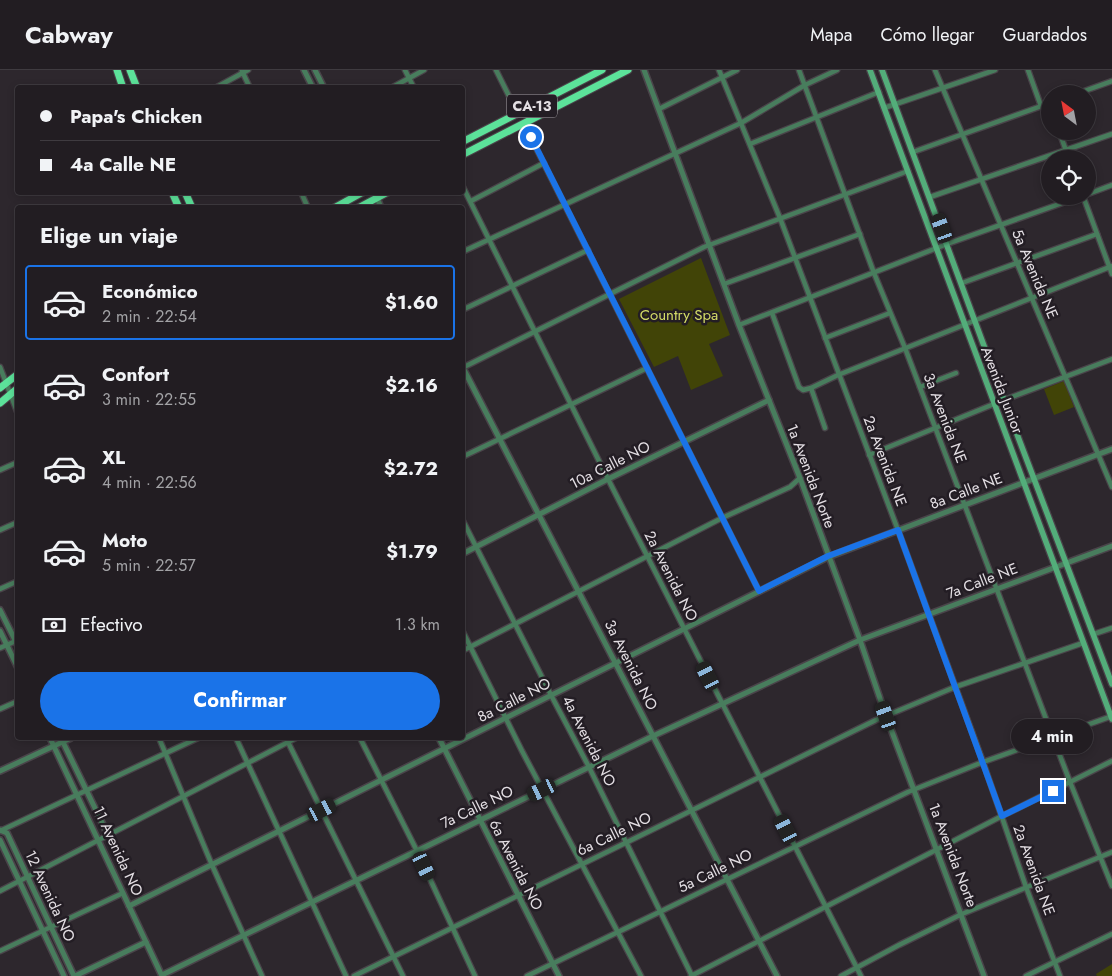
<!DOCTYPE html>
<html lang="es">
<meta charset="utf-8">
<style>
body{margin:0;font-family:Jost,sans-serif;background:#2e2a2f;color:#f1f3f6;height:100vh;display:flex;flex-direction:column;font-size:19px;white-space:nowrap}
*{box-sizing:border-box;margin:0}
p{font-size:16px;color:#a2a2a5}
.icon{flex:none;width:28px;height:28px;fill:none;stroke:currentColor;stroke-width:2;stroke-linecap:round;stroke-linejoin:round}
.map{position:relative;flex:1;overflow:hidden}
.drawer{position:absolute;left:15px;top:135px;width:450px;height:535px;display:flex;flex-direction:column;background:#221d22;border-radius:5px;box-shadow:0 2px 8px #0003,0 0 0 1px #3f3b40}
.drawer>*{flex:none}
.hud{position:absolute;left:15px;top:15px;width:450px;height:110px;border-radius:5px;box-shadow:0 2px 8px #0003,0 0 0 1px #3f3b40;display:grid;align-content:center;height:110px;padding:0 25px;background:#221d22}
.needle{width:32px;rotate:328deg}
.fabs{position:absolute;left:1041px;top:15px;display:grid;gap:10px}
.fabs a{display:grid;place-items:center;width:55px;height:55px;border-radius:50%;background:#221d22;box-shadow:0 2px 8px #0003,0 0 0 1px #3f3b40;font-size:25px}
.end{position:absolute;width:22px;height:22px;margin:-11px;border:6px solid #1a73e8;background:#fff;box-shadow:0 0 0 2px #fff}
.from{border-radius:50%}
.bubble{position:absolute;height:35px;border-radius:18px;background:#221d22;box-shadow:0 2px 8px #0003,0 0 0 1px #3f3b40;font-size:16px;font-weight:700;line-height:35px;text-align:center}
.car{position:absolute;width:15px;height:30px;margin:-15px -8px;border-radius:6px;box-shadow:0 0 4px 1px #0007;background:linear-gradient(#222 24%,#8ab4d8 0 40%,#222 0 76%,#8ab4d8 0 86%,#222 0)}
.hud b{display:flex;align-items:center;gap:18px;height:48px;font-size:19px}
.hud b+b{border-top:1px solid #3f3b40}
.hud i{width:12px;height:12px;background:#f1f3f6}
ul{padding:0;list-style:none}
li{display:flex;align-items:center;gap:15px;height:75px;margin:0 10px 8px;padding:0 15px;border:2px solid transparent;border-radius:5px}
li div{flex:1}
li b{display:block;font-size:19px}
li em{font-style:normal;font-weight:700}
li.current{border-color:#1a73e8}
li>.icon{width:45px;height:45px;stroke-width:1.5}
h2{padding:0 25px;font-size:22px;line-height:60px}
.pay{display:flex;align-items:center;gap:12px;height:55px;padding:0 25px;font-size:19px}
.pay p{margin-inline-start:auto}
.action{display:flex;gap:10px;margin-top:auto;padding:10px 25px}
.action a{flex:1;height:58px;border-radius:30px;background:#1a73e8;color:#fff;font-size:20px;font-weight:700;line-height:58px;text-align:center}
header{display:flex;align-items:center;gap:30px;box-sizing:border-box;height:70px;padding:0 25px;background:#221d22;border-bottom:1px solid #3f3b40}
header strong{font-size:24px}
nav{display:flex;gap:28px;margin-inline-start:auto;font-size:18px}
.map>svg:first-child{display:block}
.green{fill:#414407}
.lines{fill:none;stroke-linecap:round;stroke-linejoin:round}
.minor-casing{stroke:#4a444a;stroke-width:7}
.tertiary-casing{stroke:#4a444a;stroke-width:8}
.secondary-casing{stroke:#4a444a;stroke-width:8}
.trunk-casing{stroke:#4a444a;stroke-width:9}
.minor{stroke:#487d5d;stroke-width:4.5}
.tertiary{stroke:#487d5d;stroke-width:5}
.secondary{stroke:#53ad7a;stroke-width:5.5}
.trunk{stroke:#5ce29a;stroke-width:7}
.route{stroke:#1a73e8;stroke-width:6}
.labels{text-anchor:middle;stroke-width:5;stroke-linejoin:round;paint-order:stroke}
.shield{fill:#231d24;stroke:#aaa5aa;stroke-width:1}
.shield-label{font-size:14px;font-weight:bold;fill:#e4dfe4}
.street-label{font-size:15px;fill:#e4dfe4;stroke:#231d24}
.park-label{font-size:15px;fill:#d4dc67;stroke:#231d24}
</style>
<header>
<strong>Cabway</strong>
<nav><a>Mapa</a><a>Cómo llegar</a><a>Guardados</a></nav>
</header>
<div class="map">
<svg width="1112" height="906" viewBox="0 0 1112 906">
<rect width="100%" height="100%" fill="#2d272d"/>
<!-- green -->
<g class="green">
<polygon points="701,188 730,265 709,274 723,306 691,320 678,286 654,297 619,229"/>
<polygon points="1064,311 1074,337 1054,345 1044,319"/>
<polygon points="1112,894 1112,906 1097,906 1096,904"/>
</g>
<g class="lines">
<!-- minor casing -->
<g class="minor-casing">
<g id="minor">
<polyline points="405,0 414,18"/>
<polyline points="496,0 518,44"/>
<polyline points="719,0 780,148 898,460 983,692 1026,817 1060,906"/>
<polyline points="799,0 874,203 905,278 1070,712 1112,816"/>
<polyline points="935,0 1112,417"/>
<polyline points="1028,0 1041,36"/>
<polyline points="242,1 250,18"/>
<polyline points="215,18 248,0"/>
<polyline points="391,18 424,0"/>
<polyline points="1076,24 1112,11"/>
<polyline points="884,38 995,0"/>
<polyline points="659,39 737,0"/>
<polyline points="524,54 759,521"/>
<polyline points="1059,61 1069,89"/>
<polyline points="750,74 879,22"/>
<polyline points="913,82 1050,33"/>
<polyline points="462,115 608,409 861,906"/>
<polyline points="301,122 308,138"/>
<polyline points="1088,124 1112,115"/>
<polyline points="1083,126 1112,204"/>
<polyline points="930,127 1112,64"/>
<polyline points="471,131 544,93"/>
<polyline points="462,182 741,53 805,15 837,0"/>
<polyline points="962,213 1097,164"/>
<polyline points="724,214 860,164"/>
<polyline points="462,240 588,180"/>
<polyline points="772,243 799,317 803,320 811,318 838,305 1112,196"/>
<polyline points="739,255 947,174 1082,126"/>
<polyline points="825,268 890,243"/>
<polyline points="0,297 18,344"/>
<polyline points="462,298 704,177 908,101"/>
<polyline points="920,317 956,303"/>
<polyline points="811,318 825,358"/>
<polyline points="1004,330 1112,289"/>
<polyline points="869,385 994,334"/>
<polyline points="462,387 647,298"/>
<polyline points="0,400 18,392"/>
<polyline points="462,449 551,625 589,697 692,906"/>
<polyline points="0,460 18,452"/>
<polyline points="0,519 18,511"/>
<polyline points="462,560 522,681 641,906"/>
<polyline points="1094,564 1112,558"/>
<polyline points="0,578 18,570"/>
<polyline points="462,581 722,448 790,417 800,408"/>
<polyline points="0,639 18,631"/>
<polyline points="159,668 212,795 262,906"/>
<polyline points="236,668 346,906"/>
<polyline points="286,668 403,906"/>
<polyline points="360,668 417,781 475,906"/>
<polyline points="0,761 198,668"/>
<polyline points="0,821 296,668"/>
<polyline points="0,881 123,823"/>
<polyline points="354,906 876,650 955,617 1083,573"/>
<polyline points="527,906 908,722 983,692 1112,646"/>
<polyline points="691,906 1002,746 1112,691"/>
<polyline points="841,906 899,875 962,844 1112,782"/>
<polyline points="1026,906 1112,864"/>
</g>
</g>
<!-- tertiary casing -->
<g class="tertiary-casing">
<g id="tertiary">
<polyline points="304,0 313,18"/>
<polyline points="315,0 324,18"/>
<polyline points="644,0 739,255 800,408 860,570 886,646 984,906"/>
<polyline points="375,122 381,138"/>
<polyline points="462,296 777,906"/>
<polyline points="462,484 608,409 769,330"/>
<polyline points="0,540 18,576"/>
<polyline points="0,561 18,598"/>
<polyline points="50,668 162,906"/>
<polyline points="61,668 108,765"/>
<polyline points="439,668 559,906"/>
<polyline points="0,701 71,668"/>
<polyline points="0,760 7,763 74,906"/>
<polyline points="0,770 64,906"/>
<polyline points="129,836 828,487 1112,379"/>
<polyline points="162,905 653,666 860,570 1112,476"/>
<polyline points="75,906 146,872"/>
</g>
</g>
<!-- secondary casing -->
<g class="secondary-casing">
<g id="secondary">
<polyline points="870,0 1112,649"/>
<polyline points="882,0 1004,330 1112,614"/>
</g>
</g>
<!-- trunk casing -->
<g class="trunk-casing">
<g id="trunk">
<polyline points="117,0 123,18"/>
<polyline points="130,0 137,18"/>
<polyline points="462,72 602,0"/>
<polyline points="462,85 628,0"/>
<polyline points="172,122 179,138"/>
<polyline points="185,122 192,138"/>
<polyline points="334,138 363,122"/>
<polyline points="358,138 388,122"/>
<polyline points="0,318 18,304"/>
<polyline points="0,333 18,318"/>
</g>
</g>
<!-- minor -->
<use href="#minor" class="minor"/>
<!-- tertiary -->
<use href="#tertiary" class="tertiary"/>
<!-- secondary -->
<use href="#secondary" class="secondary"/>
<!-- trunk -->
<use href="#trunk" class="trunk"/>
</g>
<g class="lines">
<!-- route -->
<polyline class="route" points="531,67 759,521 828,486 898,460 1002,746 1053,721"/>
</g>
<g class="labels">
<!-- shield labels -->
<rect class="shield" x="507" y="24.5" width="50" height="23" rx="4"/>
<g class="shield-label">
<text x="532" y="41">CA-13</text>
</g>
<!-- street labels -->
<g class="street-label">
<text transform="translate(1035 204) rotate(67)" y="5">5a Avenida NE</text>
<text transform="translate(1002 320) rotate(69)" y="5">Avenida Junior</text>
<text transform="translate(945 348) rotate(69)" y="5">3a Avenida NE</text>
<text transform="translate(885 391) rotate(69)" y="5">2a Avenida NE</text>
<text transform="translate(610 395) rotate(-27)" y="5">10a Calle NO</text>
<text transform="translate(811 406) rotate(69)" y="5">1a Avenida Norte</text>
<text transform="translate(966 421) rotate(-21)" y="5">8a Calle NE</text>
<text transform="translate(671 506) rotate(63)" y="5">2a Avenida NO</text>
<text transform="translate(982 511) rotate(-21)" y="5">7a Calle NE</text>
<text transform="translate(631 595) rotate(63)" y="5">3a Avenida NO</text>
<text transform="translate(514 630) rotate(-27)" y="5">8a Calle NO</text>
<text transform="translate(589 671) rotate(63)" y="5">4a Avenida NO</text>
<text transform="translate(477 737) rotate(-26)" y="5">7a Calle NO</text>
<text transform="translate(614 764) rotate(-26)" y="5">6a Calle NO</text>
<text transform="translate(118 781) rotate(65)" y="5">11 Avenida NO</text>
<text transform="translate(953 785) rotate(69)" y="5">1a Avenida Norte</text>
<text transform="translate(516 795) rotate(63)" y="5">6a Avenida NO</text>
<text transform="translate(1034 800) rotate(70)" y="5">2a Avenida NE</text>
<text transform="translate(715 801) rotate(-26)" y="5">5a Calle NO</text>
<text transform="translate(50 826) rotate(65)" y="5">12 Avenida NO</text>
</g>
<!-- park labels -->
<g class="park-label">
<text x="679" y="250">Country Spa</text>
</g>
</g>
</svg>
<div class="fabs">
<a><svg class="needle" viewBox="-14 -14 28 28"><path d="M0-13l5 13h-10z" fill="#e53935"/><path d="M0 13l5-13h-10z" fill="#a2a2a5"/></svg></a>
<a><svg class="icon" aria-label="locate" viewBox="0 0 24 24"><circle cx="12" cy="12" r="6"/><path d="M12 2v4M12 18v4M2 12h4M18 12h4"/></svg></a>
</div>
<i class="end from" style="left:531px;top:67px"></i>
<i class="end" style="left:1053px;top:721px"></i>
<div class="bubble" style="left:1011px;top:649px;width:82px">4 min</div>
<i class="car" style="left:942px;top:158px;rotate:340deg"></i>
<i class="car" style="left:708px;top:606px;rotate:333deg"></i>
<i class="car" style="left:886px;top:646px;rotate:341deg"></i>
<i class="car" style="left:542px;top:720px;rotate:244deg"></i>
<i class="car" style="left:322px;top:740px;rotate:63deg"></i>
<i class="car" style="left:786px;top:759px;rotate:333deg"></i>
<i class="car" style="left:424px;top:796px;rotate:155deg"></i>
<div class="hud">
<b><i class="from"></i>Papa's Chicken</b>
<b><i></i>4a Calle NE</b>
</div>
<section class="drawer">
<h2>Elige un viaje</h2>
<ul>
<li class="current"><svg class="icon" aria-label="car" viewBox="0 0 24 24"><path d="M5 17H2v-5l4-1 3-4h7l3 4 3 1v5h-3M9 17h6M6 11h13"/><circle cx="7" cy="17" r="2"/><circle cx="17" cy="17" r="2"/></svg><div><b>Económico</b><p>2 min · 22:54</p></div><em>$1.60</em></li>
<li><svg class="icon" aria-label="car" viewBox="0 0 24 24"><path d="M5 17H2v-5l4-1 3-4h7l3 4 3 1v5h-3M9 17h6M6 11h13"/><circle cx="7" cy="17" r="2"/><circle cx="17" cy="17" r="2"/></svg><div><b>Confort</b><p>3 min · 22:55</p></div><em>$2.16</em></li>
<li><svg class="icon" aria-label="car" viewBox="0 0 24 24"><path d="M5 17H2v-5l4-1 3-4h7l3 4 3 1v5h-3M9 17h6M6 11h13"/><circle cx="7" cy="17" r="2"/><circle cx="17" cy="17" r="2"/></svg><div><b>XL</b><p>4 min · 22:56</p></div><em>$2.72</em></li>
<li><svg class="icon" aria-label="car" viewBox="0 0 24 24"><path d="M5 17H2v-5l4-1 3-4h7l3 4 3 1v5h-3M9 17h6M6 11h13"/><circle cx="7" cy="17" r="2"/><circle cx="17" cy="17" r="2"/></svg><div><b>Moto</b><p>5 min · 22:57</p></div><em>$1.79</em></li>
</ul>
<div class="pay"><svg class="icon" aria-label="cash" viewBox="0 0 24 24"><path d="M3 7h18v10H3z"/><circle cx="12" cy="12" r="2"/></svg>Efectivo<p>1.3 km</p></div>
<div class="action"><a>Confirmar</a></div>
</section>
</div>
